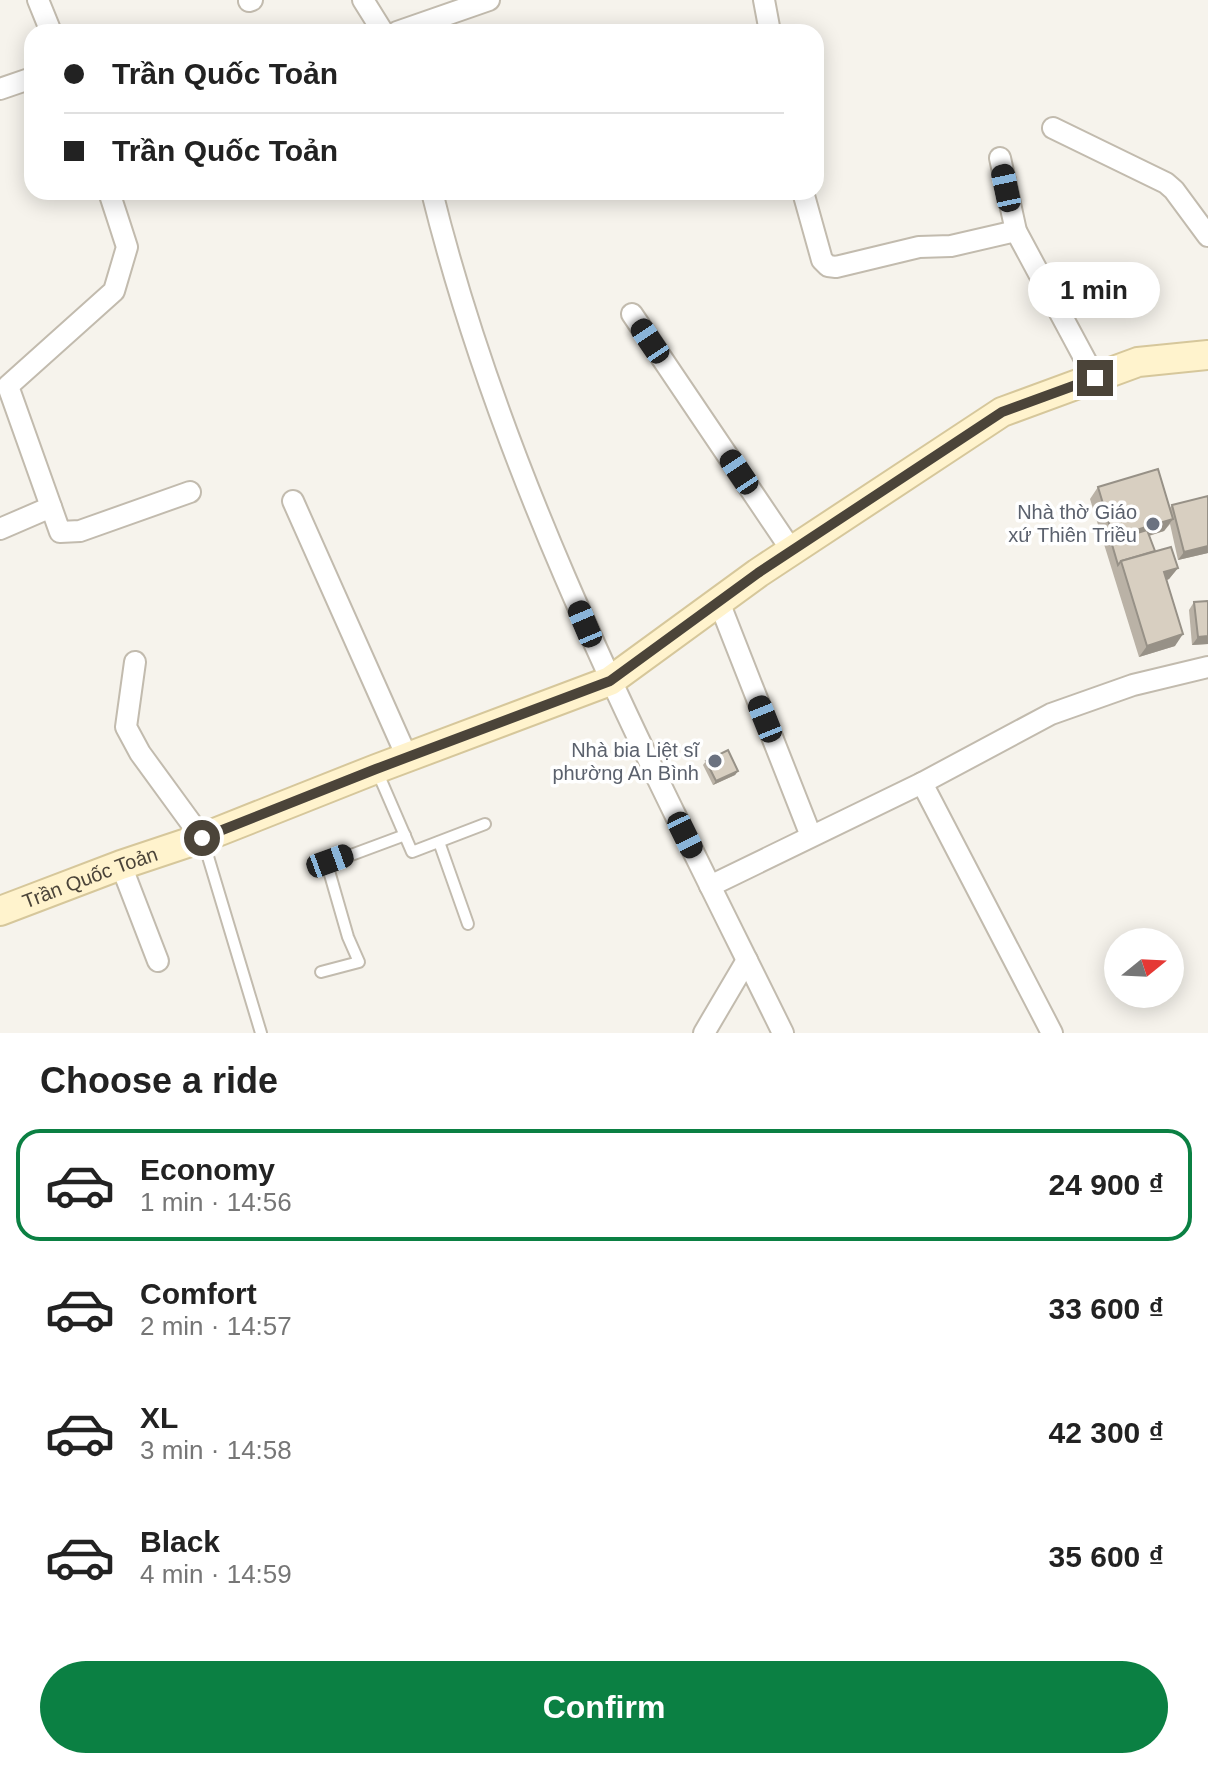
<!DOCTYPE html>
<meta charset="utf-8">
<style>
body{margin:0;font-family:Helvetica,sans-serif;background:#f6f6f6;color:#222;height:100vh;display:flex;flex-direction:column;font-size:30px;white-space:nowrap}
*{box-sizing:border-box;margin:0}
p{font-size:26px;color:#767676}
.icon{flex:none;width:44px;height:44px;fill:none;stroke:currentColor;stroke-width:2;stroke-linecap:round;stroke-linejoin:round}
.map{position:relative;height:1033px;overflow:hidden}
.details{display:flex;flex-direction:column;background:#fff;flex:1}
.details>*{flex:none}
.top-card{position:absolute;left:24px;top:24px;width:800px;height:176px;border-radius:24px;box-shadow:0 4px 20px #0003;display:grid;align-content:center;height:176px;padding:0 40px;background:#fff}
.needle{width:52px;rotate:72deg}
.fabs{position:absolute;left:1104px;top:928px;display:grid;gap:16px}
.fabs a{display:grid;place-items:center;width:80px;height:80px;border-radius:50%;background:#fff;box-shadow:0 4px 20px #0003;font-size:40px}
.end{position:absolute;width:36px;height:36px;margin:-18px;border:10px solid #4b4439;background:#fff;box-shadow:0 0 0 4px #fff}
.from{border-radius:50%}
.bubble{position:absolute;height:56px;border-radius:28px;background:#fff;box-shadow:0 4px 20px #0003;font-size:26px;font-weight:700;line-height:56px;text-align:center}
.car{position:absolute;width:24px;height:48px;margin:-24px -12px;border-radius:10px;box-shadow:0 0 6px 2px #0007;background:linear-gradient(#222 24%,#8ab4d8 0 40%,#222 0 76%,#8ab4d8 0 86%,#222 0)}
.top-card b{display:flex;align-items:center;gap:28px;height:76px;font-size:30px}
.top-card b+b{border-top:2px solid #e0e0e0}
.top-card i{width:20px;height:20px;background:#222}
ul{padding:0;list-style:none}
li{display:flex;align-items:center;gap:24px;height:112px;margin:0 16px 12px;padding:0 24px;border:4px solid transparent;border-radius:24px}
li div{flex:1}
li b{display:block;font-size:30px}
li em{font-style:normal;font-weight:700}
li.current{border-color:#0b8043}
li>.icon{width:72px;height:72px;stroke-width:1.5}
h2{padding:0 40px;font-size:36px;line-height:96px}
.action{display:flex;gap:16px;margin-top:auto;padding:16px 40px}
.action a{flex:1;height:92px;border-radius:48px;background:#0b8043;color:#fff;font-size:32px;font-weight:700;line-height:92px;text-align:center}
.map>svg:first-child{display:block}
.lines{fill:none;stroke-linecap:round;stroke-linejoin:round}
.service-casing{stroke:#c2bbae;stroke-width:14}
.minor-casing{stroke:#c2bbae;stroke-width:24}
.secondary-casing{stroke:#d6c79b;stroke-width:32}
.service{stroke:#fff;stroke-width:10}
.minor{stroke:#fff;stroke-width:20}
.secondary{stroke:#fff3cd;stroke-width:28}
.wall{fill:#bab2a6}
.shaded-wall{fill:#979187}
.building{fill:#d8cfc1;stroke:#979187;stroke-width:2}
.route{stroke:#4b4439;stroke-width:10}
.worship-dot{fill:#6b7280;stroke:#fff;stroke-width:3}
.labels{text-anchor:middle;stroke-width:7;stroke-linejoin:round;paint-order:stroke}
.worship-label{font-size:20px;fill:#5b616d;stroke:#fff;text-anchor:end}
.street-label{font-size:20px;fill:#4b4439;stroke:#fff}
</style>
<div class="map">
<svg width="1208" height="1033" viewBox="0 0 1208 1033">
<rect width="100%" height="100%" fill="#f6f3ec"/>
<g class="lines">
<!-- service casing -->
<g class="service-casing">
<g id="service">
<polyline points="377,771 412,852 485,824"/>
<polyline points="203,840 261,1033"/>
<polyline points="439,842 468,924"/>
<polyline points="321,972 359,962 348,937 327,864 405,835"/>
</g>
</g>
<!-- minor casing -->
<g class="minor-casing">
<g id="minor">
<polyline points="38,0 51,32"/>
<polyline points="363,0 383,32"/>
<polyline points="764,0 770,32"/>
<polyline points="249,1 252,0"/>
<polyline points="397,32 489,0"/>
<polyline points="0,89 32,78"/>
<polyline points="1053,128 1166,183 1174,190 1208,236"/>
<polyline points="1000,158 1016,231 1095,378"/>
<polyline points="109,192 127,247 114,291 8,386 60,532 80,531 190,492"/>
<path d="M432 192C505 489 649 761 783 1033"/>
<polyline points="803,192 822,260 828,266 836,267 919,247 951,246 1016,231"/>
<polyline points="632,314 792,551"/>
<polyline points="293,501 407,757"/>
<polyline points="0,529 51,507"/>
<polyline points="719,602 811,836"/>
<polyline points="135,662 126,727 140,753 202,838"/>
<polyline points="922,783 1052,1033"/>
<polyline points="121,865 158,961"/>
<polyline points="710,886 922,783 1051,714 1133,685 1208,667"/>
<polyline points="704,1033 747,960"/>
</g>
</g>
<!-- secondary casing -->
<g class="secondary-casing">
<g id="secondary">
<path id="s1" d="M0 911 121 865 202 838 376 769 610 681 758 573 1002 412 1138 362 1208 355"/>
</g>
</g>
<!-- service -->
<use href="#service" class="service"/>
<!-- minor -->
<use href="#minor" class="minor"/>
<!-- secondary -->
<use href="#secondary" class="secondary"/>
</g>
<!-- wall -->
<g class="wall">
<polygon points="1098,487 1169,509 1172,505 1208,496 1208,553 1178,560 1170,524 1164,531 1149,536 1155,551 1178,568 1169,579 1167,580 1175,646 1139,657 1090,499"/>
<polygon points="1194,602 1208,644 1192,645 1189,610"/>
<polygon points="706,761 738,771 735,775 713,785 703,765"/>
</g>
<!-- shaded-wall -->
<g class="shaded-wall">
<polygon points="1173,519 1164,531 1112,547 1111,541 1113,537"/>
<polygon points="1208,546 1208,553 1178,560 1184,552"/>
<polygon points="1178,568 1169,579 1156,584 1164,572"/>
<polygon points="1183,634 1175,646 1139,657 1147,646"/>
<polygon points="1208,636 1208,644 1192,645 1198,637"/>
<polygon points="738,771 735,775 713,785 716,781"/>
</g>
<!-- building -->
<g class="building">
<polygon points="1158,469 1173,519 1113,537 1098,487"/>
<polygon points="1208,496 1208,546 1184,552 1172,505"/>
<polygon points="1147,530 1155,551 1121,561 1118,565 1111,541"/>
<polygon points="1171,547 1178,568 1164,572 1183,634 1147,646 1121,561"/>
<polygon points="1208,601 1208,636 1198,637 1194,602"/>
<polygon points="728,750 738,771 716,781 706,761"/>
</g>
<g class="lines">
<!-- route -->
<polyline class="route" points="202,838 376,769 610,681 758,573 1002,412 1095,378"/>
</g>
<!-- markers -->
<g class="worship-dot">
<circle cx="1153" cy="524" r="8"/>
<circle cx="715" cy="761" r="8"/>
</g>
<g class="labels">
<!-- worship labels -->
<g class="worship-label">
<text x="1137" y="519">Nhà thờ Giáo<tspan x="1137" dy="23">xứ Thiên Triều</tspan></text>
<text x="699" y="757">Nhà bia Liệt sĩ<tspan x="699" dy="23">phường An Bình</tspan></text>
</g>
<!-- street labels -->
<g class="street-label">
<text dy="7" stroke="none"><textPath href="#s1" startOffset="96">Trần Quốc Toản</textPath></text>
</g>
</g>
</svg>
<div class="fabs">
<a><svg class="needle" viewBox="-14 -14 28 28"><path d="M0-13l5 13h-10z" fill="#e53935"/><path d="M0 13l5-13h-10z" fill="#767676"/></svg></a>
</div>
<i class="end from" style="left:202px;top:838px"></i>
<i class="end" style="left:1095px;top:378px"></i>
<div class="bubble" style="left:1028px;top:262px;width:132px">1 min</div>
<i class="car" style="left:1006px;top:188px;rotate:348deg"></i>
<i class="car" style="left:650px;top:341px;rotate:326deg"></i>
<i class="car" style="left:739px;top:472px;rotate:326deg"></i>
<i class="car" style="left:585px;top:624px;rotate:337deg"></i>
<i class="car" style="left:765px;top:719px;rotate:338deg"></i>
<i class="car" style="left:685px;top:835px;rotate:154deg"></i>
<i class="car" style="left:330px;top:861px;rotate:70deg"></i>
<div class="top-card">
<b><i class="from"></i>Trần Quốc Toản</b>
<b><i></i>Trần Quốc Toản</b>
</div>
</div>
<section class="details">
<h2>Choose a ride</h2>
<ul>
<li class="current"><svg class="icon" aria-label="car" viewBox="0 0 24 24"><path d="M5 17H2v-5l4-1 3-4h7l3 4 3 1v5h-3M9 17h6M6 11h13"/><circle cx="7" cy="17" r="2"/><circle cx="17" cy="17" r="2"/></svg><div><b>Economy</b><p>1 min · 14:56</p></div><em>24 900 ₫</em></li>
<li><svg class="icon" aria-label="car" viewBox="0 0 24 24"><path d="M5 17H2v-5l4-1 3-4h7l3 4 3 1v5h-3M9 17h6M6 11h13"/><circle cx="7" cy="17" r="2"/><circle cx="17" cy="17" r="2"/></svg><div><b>Comfort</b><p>2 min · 14:57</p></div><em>33 600 ₫</em></li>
<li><svg class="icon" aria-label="car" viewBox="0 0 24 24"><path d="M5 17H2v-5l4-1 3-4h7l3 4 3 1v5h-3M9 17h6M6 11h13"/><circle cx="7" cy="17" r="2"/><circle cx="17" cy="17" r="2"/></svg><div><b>XL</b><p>3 min · 14:58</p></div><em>42 300 ₫</em></li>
<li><svg class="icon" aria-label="car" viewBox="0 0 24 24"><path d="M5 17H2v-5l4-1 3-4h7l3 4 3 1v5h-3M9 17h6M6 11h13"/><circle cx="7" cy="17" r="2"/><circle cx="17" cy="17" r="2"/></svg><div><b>Black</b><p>4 min · 14:59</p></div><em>35 600 ₫</em></li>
</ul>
<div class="action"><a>Confirm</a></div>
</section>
